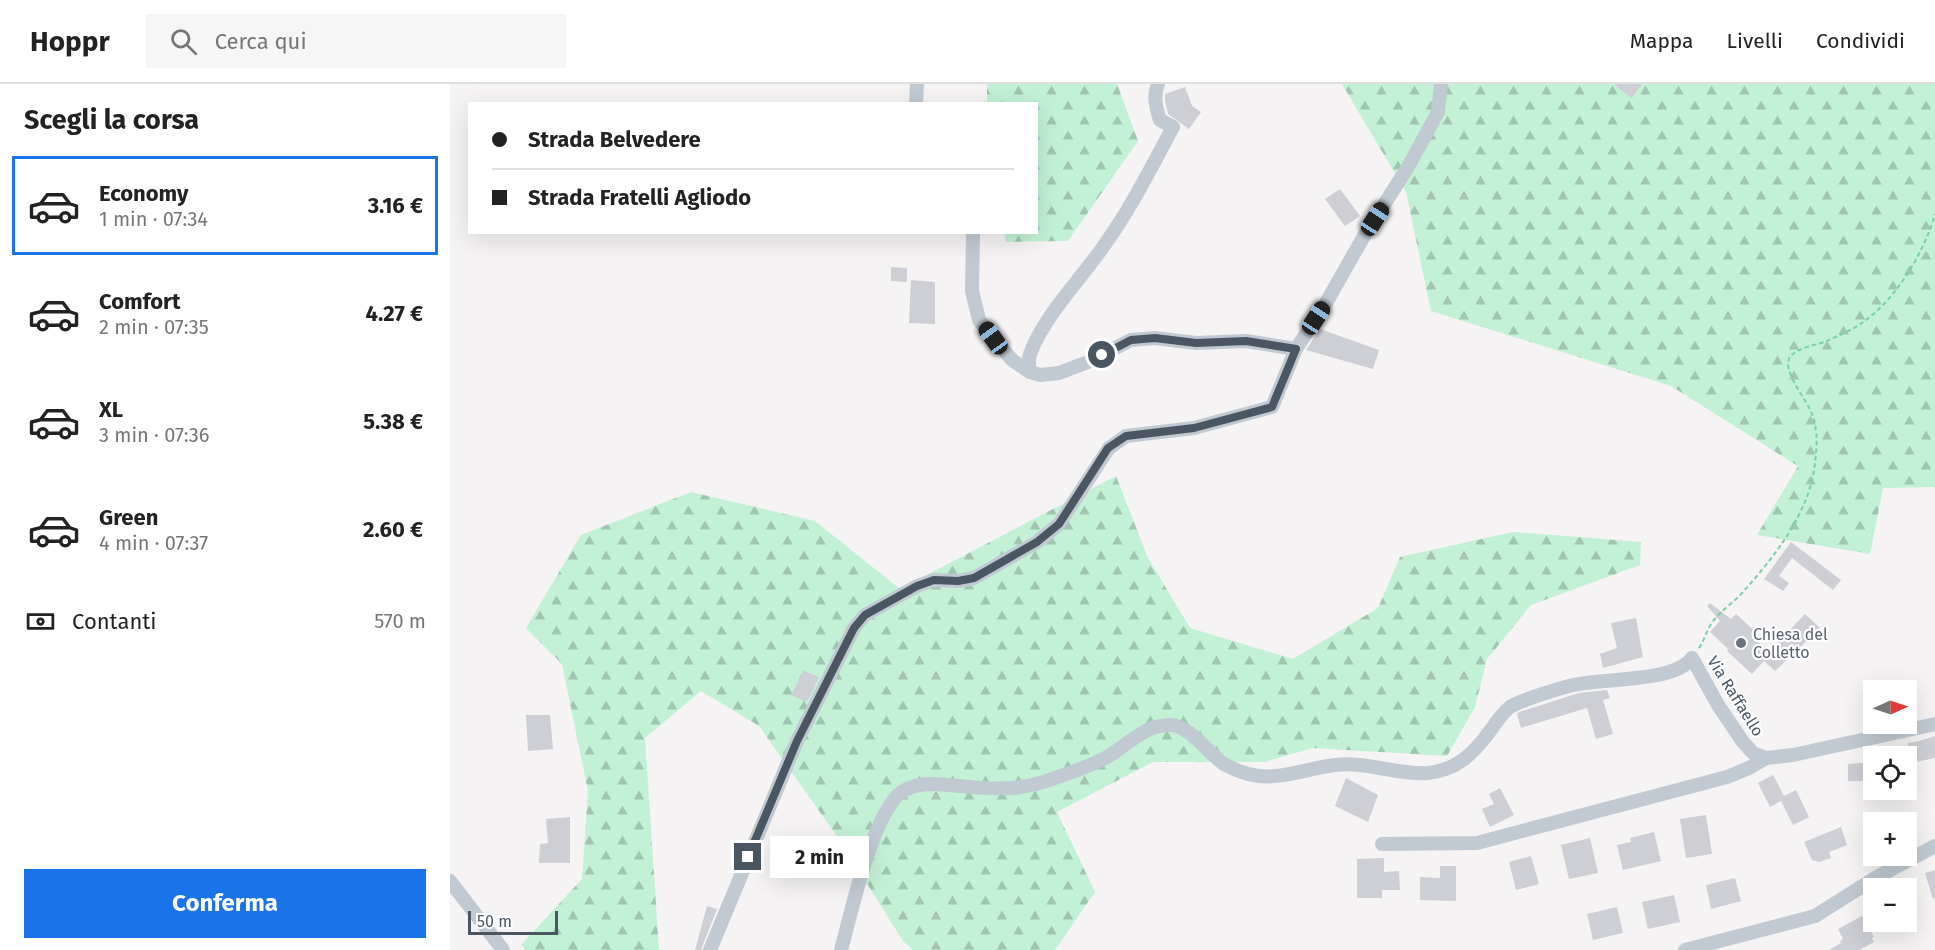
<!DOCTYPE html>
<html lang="it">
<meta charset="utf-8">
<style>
body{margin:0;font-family:"Fira Sans",sans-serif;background:#f6f6f6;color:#222;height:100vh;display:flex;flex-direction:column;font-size:22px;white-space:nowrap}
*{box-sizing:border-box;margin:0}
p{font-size:20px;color:#767676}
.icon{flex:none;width:33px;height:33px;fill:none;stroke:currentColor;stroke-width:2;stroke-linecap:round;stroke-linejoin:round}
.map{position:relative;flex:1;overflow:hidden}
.details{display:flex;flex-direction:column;background:#fff;width:450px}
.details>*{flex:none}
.top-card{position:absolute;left:18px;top:18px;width:570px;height:132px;border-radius:0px;box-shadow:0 6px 24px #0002;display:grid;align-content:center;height:132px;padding:0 24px;background:#fff}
.needle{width:39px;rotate:87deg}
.fabs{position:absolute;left:1413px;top:596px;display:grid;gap:12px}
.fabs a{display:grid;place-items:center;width:54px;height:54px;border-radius:0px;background:#fff;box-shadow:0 6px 24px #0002;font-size:30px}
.scale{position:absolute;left:18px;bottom:15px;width:90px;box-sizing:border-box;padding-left:6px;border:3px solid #4a5661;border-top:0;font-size:16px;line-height:21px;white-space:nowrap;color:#4a5661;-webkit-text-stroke:4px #fff;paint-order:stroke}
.end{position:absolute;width:27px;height:27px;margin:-14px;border:8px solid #4a5661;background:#fff;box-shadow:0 0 0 3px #fff}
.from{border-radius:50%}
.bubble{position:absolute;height:42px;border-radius:0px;background:#fff;box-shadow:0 6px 24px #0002;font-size:20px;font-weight:700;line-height:42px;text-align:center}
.car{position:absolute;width:18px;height:36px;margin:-18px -9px;border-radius:8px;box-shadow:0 0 4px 2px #0007;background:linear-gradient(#222 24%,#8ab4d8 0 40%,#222 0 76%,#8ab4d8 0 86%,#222 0)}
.top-card b{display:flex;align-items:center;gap:21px;height:57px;font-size:22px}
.top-card b+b{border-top:2px solid #e0e0e0}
.top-card i{width:15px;height:15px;background:#222}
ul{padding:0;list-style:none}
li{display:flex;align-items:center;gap:18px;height:99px;margin:0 12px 9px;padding:0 12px;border:3px solid transparent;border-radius:0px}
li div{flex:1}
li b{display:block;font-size:22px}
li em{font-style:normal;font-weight:700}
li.current{border-color:#1a73e8}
li>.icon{width:54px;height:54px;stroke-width:1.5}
h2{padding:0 24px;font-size:27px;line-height:72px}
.pay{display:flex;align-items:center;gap:15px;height:66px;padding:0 24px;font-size:22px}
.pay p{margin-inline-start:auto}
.primary-button{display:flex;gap:12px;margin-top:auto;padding:12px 24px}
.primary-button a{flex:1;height:69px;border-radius:0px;background:#1a73e8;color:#fff;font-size:24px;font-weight:700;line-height:69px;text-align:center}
header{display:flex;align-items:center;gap:36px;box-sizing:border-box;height:84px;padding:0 30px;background:#fff;border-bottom:2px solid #e0e0e0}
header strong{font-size:28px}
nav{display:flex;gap:33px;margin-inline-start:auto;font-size:21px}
.search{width:420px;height:54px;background:#f6f6f6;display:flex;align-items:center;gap:15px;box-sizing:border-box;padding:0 21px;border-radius:0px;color:#767676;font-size:22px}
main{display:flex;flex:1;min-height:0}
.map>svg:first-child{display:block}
.forest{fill:url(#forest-firs)}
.building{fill:#cdcfd5}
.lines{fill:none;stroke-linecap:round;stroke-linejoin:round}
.path{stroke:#7ad0a6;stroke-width:2;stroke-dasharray:4.5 3;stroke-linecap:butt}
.minor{stroke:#c1cad2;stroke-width:14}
.route{stroke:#4a5661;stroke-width:8}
.worship-dot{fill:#6b7280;stroke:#fff;stroke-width:2}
.labels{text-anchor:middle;stroke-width:4.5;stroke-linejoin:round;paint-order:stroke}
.worship-label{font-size:16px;fill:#5b616d;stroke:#fff;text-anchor:start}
.street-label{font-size:16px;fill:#4a5661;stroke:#fff}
</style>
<header>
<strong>Hoppr</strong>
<div class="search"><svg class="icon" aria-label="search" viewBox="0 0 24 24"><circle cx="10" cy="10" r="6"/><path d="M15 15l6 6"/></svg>Cerca qui</div>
<nav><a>Mappa</a><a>Livelli</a><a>Condividi</a></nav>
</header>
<main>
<section class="details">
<h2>Scegli la corsa</h2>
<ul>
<li class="current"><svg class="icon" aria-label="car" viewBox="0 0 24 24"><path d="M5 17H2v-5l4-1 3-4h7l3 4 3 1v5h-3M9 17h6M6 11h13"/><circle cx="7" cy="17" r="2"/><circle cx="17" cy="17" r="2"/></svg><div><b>Economy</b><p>1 min · 07:34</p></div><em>3.16 €</em></li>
<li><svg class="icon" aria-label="car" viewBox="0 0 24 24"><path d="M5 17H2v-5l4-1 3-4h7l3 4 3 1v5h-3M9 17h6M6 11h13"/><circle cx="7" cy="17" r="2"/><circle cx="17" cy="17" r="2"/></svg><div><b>Comfort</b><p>2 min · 07:35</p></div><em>4.27 €</em></li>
<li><svg class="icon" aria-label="car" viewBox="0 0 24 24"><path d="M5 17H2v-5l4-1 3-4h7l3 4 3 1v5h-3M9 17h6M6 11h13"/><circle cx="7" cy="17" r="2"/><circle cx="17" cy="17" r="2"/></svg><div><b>XL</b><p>3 min · 07:36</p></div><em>5.38 €</em></li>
<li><svg class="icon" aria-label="car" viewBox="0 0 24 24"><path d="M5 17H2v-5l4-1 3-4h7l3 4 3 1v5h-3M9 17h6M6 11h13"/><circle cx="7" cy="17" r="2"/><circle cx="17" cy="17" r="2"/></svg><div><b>Green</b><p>4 min · 07:37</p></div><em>2.60 €</em></li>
</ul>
<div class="pay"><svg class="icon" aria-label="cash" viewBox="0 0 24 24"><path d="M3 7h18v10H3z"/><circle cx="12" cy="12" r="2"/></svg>Contanti<p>570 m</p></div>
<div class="primary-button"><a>Conferma</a></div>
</section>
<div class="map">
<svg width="1485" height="866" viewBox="0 0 1485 866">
<defs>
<pattern id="forest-firs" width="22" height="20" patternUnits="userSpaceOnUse" patternTransform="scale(1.5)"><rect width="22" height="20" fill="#c3f1d5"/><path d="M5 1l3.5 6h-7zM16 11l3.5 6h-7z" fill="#a0c6b0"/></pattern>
</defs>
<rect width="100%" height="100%" fill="#f5f3f3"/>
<!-- forest -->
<g class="forest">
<polygon points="537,0 667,0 688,57 618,157 556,158 554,149 586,148 586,20 537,19"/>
<polygon points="892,0 1485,0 1485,403 1433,404 1420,470 1307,451 1348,382 1221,302 981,227 956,108"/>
<polygon points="666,392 698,474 740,544 843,575 928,524 950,473 1063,448 1191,458 1190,481 1081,521 1037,575 1025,623 997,672 863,664 814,678 703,678 607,728 645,808 605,866 463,866 453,857 389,755 309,642 251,607 195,654 209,866 76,866 71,861 132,795 138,707 112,580 76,544 131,451 241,408 365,437 450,505"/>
</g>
<!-- building -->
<g class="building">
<polygon points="1163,0 1192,0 1182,14"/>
<polygon points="735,3 742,22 751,28 739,45 718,30 715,17 715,10"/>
<polygon points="890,105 910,132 895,142 875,115"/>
<polygon points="441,183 457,184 457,198 441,197"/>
<polygon points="461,196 485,198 485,240 459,239"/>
<polygon points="870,245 929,266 923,285 856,266"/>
<polygon points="1341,458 1391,496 1383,506 1342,474 1329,492 1339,499 1333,507 1314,495"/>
<polygon points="1260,519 1281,535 1286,530 1307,549 1303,554 1320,567 1355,530 1370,544 1325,587 1314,577 1302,590 1277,567 1278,565 1260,548 1270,537 1257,522"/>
<polygon points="1186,534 1193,573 1153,584 1150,570 1167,564 1161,539"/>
<polygon points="354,587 369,593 357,618 341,611"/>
<polygon points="1157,606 1160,614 1153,616 1163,650 1146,655 1137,624 1071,644 1067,630 1069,628 1129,609"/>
<polygon points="76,631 100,631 103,665 78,667"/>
<polygon points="1485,652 1485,674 1456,680 1458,659 1465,658"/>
<polygon points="1410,679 1424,679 1424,697 1398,697 1398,680"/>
<polygon points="1323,691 1334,712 1346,706 1359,733 1343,741 1331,717 1320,723 1308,699"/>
<polygon points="896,694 928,711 918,738 885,722"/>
<polygon points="1050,704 1064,731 1040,743 1032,725 1044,720 1039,710"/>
<polygon points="1256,731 1262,770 1236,774 1230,735"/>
<polygon points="120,733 120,779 89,779 90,760 98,759 96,735"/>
<polygon points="1391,743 1397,761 1379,768 1381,774 1369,778 1362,776 1354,758"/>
<polygon points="1204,748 1211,777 1173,786 1167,761 1181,758 1180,754"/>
<polygon points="1140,754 1148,789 1119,795 1111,761"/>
<polygon points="1081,772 1089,800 1066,806 1059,778"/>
<polygon points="934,774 934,788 949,787 950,806 932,806 932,814 907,814 907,775"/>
<polygon points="990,782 1006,782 1006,817 970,816 970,793 990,794"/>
<polygon points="1485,786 1485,814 1483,815 1475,789"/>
<polygon points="1285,794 1291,817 1261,825 1256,801"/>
<polygon points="1224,811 1230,838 1198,845 1192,818"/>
<polygon points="257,822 267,825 251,866 245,866"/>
<polygon points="1167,823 1173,849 1143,856 1137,830"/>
<polygon points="1412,832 1424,853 1422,854 1424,858 1409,866 1379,866 1391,859 1390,857 1393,855 1388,845"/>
</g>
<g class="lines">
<!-- path -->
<path class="path" d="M1249 564C1254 557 1256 548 1261 540 1269 528 1283 519 1293 508 1325 472 1360 428 1365 379 1367 363 1368 345 1362 330 1357 316 1331 286 1340 273 1350 261 1369 262 1381 255 1392 250 1404 245 1413 238 1445 217 1475 167 1485 130"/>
<!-- minor -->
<g class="minor">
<polyline points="466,20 467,0"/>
<polyline points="523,148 522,207 529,236 562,276 580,288 590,291 609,289 638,278 681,256 705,254 746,259 796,257 846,265"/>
<path d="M580 288C579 282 578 276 580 270 594 232 630 196 653 163 680 126 701 84 723 43L710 36C706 24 703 12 708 0"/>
<polyline points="932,760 1027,759 1277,693 1299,684 1316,674"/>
<polyline points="0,797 53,866"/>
<polyline points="260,866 347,657 404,544 415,531 467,502 484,496 508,497 524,494 587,458 609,440 659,364 676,352 744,344 822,323 846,265 876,219 914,152 958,83 988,28 991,0"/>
<path d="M391 866C402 826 420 740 448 711 457 703 470 700 482 700 529 702 557 712 605 694 622 688 641 682 657 673 678 661 695 640 721 641 740 642 759 670 774 680 781 684 791 688 798 690 826 698 857 684 885 681 916 677 947 691 978 689 1007 686 1024 669 1040 647 1046 639 1052 629 1060 623 1071 616 1105 606 1119 602 1149 593 1223 600 1242 574L1268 621 1293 658 1303 669 1316 674 1343 671 1485 640"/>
<polyline points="1235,866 1365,832 1427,793 1485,762"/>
</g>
</g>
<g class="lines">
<!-- route -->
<polyline class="route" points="298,773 347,657 404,544 415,531 467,502 484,496 508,497 524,494 587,458 609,440 658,364 676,352 744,344 822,323 846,265 796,257 746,259 705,254 681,256 652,271"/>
</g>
<!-- markers -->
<circle class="worship-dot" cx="1291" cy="559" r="6"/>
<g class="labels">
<!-- worship labels -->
<g class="worship-label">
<text x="1303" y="556">Chiesa del<tspan x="1303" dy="18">Colletto</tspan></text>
</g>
<!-- street labels -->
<g class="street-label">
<text transform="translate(1286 612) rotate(58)" y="6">Via Raffaello</text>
</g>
</g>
</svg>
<div class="fabs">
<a><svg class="needle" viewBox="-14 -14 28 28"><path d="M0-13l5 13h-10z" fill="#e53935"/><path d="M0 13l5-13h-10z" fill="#767676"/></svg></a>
<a><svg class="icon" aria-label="locate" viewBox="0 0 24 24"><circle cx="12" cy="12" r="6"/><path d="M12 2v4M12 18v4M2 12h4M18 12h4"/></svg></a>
<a>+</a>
<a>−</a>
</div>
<div class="scale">50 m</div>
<i class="end from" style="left:652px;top:271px"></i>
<i class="end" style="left:298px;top:773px"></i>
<div class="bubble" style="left:320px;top:752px;width:99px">2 min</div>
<i class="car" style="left:925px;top:135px;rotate:33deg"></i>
<i class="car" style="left:866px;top:234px;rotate:33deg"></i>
<i class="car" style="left:543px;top:254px;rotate:324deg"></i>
<div class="top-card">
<b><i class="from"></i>Strada Belvedere</b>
<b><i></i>Strada Fratelli Agliodo</b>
</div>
</div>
</main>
